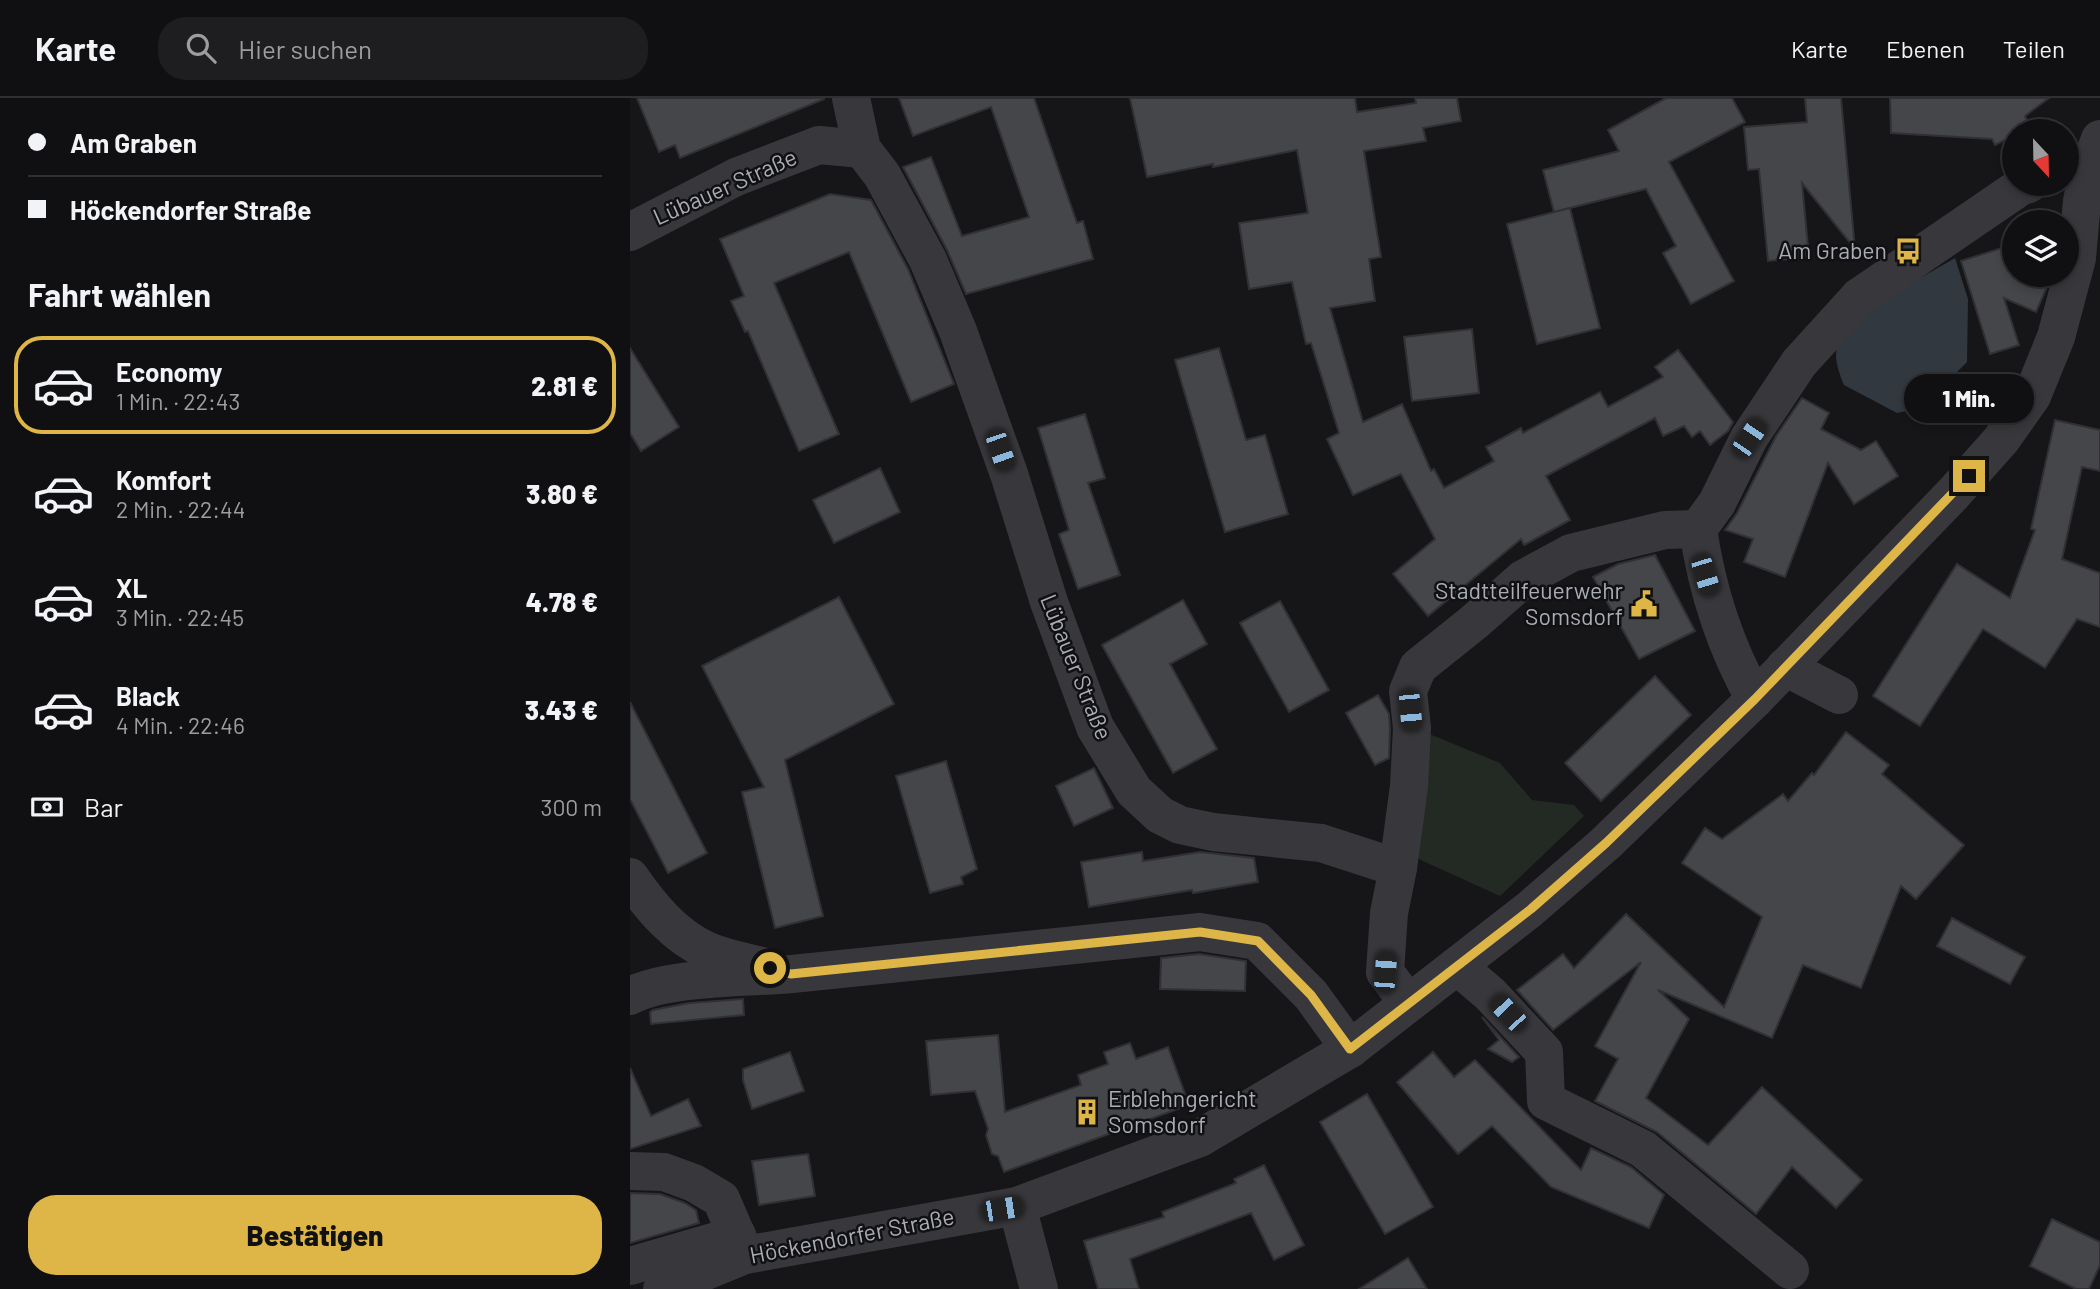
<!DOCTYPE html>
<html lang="de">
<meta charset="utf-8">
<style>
body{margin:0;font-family:Barlow,sans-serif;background:#1e1e20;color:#f1f3f6;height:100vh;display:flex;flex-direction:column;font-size:26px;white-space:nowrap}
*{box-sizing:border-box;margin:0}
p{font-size:23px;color:#9c9d9f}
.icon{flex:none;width:38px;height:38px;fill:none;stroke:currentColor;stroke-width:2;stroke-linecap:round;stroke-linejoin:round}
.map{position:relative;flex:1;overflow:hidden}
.drawer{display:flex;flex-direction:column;background:#101012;width:630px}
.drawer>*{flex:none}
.banner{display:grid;align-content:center;height:154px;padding:0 28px;background:#101012}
.needle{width:46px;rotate:158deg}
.tools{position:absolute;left:1372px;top:21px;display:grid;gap:14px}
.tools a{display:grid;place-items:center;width:77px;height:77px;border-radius:50%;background:#101012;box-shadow:0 4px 10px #0003,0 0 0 2px #303032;font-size:35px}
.end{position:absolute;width:32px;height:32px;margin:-16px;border:9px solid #deb648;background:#111;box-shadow:0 0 0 4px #111}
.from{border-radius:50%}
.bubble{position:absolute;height:49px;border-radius:24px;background:#101012;box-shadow:0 4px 10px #0003,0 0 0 2px #303032;font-size:23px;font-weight:800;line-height:49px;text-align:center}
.car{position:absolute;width:21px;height:42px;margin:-21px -10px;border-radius:9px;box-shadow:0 0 5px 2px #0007;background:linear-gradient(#222 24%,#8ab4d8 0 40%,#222 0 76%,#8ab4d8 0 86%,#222 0)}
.banner b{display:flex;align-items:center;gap:24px;height:66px;font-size:26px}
.banner b+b{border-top:2px solid #303032}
.banner i{width:18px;height:18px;background:#f1f3f6}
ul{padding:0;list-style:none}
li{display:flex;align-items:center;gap:21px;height:98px;margin:0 14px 10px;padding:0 14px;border:4px solid transparent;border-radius:28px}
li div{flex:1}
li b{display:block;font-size:26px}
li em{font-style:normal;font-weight:800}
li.selected{border-color:#deb648}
li>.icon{width:63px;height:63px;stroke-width:1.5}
h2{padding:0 28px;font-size:32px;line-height:84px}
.pay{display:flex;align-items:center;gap:18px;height:77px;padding:0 28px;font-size:26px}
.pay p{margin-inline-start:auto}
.primary-button{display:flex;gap:14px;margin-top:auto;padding:14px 28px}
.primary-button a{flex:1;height:80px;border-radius:28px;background:#deb648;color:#111;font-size:28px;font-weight:800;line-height:80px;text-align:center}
header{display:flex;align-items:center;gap:42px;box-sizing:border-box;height:98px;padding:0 35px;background:#101012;border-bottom:2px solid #303032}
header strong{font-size:33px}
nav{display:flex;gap:38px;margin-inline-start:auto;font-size:24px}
.search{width:490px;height:63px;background:#1e1e20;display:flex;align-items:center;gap:18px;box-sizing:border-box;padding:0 24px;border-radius:28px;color:#9c9d9f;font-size:26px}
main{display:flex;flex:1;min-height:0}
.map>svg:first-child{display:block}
.green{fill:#232a24}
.water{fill:#31383f}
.building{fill:#45464a;stroke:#313034;stroke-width:2}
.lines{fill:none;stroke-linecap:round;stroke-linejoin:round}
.minor{stroke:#38383c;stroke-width:38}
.route{stroke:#deb648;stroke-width:9}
.labels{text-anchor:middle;stroke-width:5;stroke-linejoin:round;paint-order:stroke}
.street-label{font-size:23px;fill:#aaadb6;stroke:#111113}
.poi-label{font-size:23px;fill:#aaadb6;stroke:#111113;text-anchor:end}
</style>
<header>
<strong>Karte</strong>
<div class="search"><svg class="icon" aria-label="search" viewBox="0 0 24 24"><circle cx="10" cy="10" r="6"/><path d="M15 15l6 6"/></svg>Hier suchen</div>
<nav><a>Karte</a><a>Ebenen</a><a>Teilen</a></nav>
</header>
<main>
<section class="drawer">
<div class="banner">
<b><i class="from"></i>Am Graben</b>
<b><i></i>Höckendorfer Straße</b>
</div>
<h2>Fahrt wählen</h2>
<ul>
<li class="selected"><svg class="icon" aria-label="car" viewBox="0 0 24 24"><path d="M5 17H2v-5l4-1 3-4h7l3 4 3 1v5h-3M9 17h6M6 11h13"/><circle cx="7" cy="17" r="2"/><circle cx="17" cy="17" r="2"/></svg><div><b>Economy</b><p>1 Min. · 22:43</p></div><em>2.81 €</em></li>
<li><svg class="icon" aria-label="car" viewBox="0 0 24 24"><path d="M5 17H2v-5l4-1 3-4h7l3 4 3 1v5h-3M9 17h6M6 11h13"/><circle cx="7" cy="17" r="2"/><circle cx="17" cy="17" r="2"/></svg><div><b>Komfort</b><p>2 Min. · 22:44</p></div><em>3.80 €</em></li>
<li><svg class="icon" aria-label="car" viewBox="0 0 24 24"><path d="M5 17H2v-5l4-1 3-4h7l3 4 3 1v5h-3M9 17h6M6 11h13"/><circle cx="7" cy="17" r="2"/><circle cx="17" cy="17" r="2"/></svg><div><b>XL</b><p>3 Min. · 22:45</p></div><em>4.78 €</em></li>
<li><svg class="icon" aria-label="car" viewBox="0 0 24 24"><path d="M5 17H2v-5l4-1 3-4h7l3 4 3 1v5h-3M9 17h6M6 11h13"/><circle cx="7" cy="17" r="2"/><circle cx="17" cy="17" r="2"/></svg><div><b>Black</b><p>4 Min. · 22:46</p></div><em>3.43 €</em></li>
</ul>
<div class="pay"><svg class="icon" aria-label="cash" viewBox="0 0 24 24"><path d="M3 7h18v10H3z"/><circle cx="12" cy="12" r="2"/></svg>Bar<p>300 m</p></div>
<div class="primary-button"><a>Bestätigen</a></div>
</section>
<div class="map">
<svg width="1470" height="1191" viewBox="0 0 1470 1191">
<rect width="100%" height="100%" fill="#161618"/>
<!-- green -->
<polygon class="green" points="792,633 870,665 902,702 944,707 954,718 870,798 782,758"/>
<!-- water -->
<path class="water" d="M1325 160 1338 201 1337 264 1291 310 1267 315 1214 287C1208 272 1202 256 1210 241 1226 213 1295 178 1325 160Z"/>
<!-- building -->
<g class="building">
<polygon points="7,0 194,0 194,1 50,60 45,47 29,54"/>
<polygon points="269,0 404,0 447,125 453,123 463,161 336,196 317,152 273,69 301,59 332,138 399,119 361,9 283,38"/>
<polygon points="500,0 725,0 727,14 786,5 785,0 827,0 831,23 793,30 796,43 734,53 751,159 739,161 745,203 700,210 733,324 772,306 801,373 804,371 814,390 864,363 856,349 891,330 893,335 970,294 978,309 1033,279 1025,269 1048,252 1103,324 1098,333 1080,347 1070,333 1062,339 1054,328 1033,338 1025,320 916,378 940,422 894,447 891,441 798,518 763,476 805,441 771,376 723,397 697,341 709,335 681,245 676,246 662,184 619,191 609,125 678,115 667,52 583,69 583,66 517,79"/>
<polygon points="1036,0 1102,0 1115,24 1039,64 1104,183 1061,206 1033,155 1046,148 1016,91 924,114 913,72 989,53 978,32"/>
<polygon points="1175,0 1211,0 1225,151 1172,85 1179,159 1138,163 1129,71 1118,72 1114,29 1177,24"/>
<polygon points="1260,0 1419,0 1395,18 1401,30 1394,33 1384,33 1384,38 1365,47 1362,41 1261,35"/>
<polygon points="200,96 241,102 278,171 324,286 281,304 219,154 144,185 209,336 169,353 118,233 115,234 101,203 114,198 90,141"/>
<polygon points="940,110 970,230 907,246 877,126"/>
<polygon points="1384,146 1384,177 1417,189 1406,214 1374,200 1389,247 1360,256 1331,163"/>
<polygon points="842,231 849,295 782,303 774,239"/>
<polygon points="0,250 49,329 11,353 0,335"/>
<polygon points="589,250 616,342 635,337 658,416 595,434 545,262"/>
<polygon points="1172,300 1199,315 1191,331 1231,352 1246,343 1268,378 1224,406 1198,365 1155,479 1114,464 1123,441 1095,432 1107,415 1146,338"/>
<polygon points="455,316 475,380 458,385 490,477 448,491 429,436 439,432 408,330"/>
<polygon points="1425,322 1470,332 1470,373 1452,369 1432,461 1470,475 1470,529 1447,521 1415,570 1353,531 1290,628 1243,598 1327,466 1380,500 1405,432 1401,431"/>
<polygon points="250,370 270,414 204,445 183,402"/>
<polygon points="1025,457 1065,533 1009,561 963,479 988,466"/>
<polygon points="209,499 264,606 155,662 193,818 145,830 112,694 134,689 72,568"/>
<polygon points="553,502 577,546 540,566 587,651 543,675 472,547"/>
<polygon points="650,503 699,592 659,614 610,525"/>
<polygon points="1025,578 1061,617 971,703 935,665"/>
<polygon points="748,597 759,616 760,631 759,660 745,667 716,615"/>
<polygon points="0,604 77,755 38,775 0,701"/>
<polygon points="1216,634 1259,667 1252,676 1334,747 1286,801 1271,788 1231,890 1173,867 1142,940 1028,892 1059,921 1016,1000 1078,1047 1132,989 1232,1082 1206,1110 1162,1069 1126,1116 1027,1034 965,1003 988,961 965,948 1011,864 923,932 887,892 933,856 944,870 996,816 1094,909 1132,819 1052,765 1075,730 1092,741 1153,696 1158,703 1182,675 1184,677"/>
<polygon points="316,663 347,771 331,779 333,786 300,795 266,678"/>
<polygon points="464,670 483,710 444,728 426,688"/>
<polygon points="512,754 513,763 570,754 624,760 628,784 563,795 562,792 459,809 451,764"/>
<polygon points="1322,820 1395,859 1380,886 1307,848"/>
<polygon points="569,856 616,863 615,893 530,891 531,860"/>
<polygon points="113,901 114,917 21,926 20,914 23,912 59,905"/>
<polygon points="852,919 889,959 882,964 858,951 869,942"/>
<polygon points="368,937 375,1014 451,987 448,977 478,966 474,954 500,945 506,961 538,949 559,1007 374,1074 368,1058 362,1056 356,1037 358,1031 345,993 301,997 296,943"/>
<polygon points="160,954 174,993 122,1011 113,982 113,971"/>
<polygon points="803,954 824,979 845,962 951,1072 961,1050 1001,1069 1034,1097 1019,1130 921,1089 862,1028 828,1056 767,984"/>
<polygon points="0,970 21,1018 58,1001 71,1028 0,1051"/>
<polygon points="737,996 803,1109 755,1136 690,1024"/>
<polygon points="178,1056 185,1098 129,1107 122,1063"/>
<polygon points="634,1067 674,1147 644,1162 621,1115 500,1161 509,1191 468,1191 454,1143 534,1119 532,1114 606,1085 604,1081"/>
<polygon points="0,1095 30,1096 55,1105 66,1112 69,1125 0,1145"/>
<polygon points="1422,1121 1470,1144 1470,1167 1459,1191 1446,1191 1400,1168"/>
<polygon points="778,1160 797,1191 729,1191"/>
</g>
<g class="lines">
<!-- minor -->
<g class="minor">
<polyline points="221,0 232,51 252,77 298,162 328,233 379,376 419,504 465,629 504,693 530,717 550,727 583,734 691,745 768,770 759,815 755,874 778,905"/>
<polyline points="0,134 106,79 189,47 232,51"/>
<polyline points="1155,569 1209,597"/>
<path d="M1125 601C1094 547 1077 492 1068 431L1087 405 1119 340 1169 265 1229 199 1390 89 1399 86"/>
<polyline points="768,770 779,688 782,630 778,593 788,569 843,525 893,481 941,455 1035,432 1068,431"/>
<path d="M0 779C20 808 44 838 78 853 96 861 117 864 136 869"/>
<polyline points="827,868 860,896 914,954 916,1003 1013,1051 1160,1172"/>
<path d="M0 898C38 878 118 880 162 876 298 863 434 848 570 834L627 843 681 897 720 951"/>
<polyline points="0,1073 34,1074 64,1085 91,1101 115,1157"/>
<polyline points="387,1108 409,1191"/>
<polyline points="0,1168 107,1137"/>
<polyline points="32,1191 115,1157 387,1108 570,1040 720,951 900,811 976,745 1125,601 1323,396 1371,342 1402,298 1426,239 1447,160 1452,103 1458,73 1470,41"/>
</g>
</g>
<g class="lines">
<!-- route -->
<polyline class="route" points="140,870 161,876 570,834 628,843 681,897 720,951 901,811 976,745 1125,601 1339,378"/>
</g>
<!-- icons -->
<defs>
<g id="bus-bare" transform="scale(2.1)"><path d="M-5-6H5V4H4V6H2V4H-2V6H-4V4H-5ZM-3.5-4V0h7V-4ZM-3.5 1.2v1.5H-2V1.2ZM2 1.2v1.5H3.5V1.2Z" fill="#deb648" stroke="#111113" stroke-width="2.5" paint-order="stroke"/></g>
<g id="civic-bare" transform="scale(2.1)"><path d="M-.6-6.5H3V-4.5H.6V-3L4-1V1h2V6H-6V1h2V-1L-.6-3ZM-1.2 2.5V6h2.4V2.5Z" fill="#deb648" stroke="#111113" stroke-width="2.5" paint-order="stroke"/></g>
<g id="building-bare" transform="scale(2.1)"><path d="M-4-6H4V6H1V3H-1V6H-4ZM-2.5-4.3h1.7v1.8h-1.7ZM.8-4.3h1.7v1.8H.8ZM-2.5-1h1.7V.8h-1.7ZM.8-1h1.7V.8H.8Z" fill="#deb648" stroke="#111113" stroke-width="2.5" paint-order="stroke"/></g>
</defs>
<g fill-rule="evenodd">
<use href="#bus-bare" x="1278" y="153"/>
<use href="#civic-bare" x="1014" y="506"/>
<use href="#building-bare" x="457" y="1014"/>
</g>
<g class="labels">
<!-- street labels -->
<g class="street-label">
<text transform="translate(95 89) rotate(-24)" y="8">Lübauer Straße</text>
<text transform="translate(446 569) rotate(68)" y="8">Lübauer Straße</text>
<text transform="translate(222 1138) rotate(-11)" y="8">Höckendorfer Straße</text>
</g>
<!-- poi labels -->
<g class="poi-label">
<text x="1257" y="161">Am Graben</text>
<text x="993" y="501">Stadtteilfeuerwehr<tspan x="993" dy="26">Somsdorf</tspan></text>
<text x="478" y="1009" text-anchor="start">Erblehngericht<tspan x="478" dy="26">Somsdorf</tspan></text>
</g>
</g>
</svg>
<div class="tools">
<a><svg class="needle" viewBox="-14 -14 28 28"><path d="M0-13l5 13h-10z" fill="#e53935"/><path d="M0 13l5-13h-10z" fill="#9c9d9f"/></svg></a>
<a><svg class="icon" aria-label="layers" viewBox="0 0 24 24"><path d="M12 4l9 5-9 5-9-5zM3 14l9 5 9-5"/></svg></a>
</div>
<i class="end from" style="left:140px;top:870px"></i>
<i class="end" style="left:1339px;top:378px"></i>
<div class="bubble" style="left:1274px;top:276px;width:130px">1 Min.</div>
<i class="car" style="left:1119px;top:340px;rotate:34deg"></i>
<i class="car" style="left:370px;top:352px;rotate:161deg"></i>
<i class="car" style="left:1075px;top:477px;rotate:163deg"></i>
<i class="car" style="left:780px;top:612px;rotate:175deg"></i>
<i class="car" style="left:755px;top:874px;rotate:4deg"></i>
<i class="car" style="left:878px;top:915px;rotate:317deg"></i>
<i class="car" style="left:372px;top:1111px;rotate:81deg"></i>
</div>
</main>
